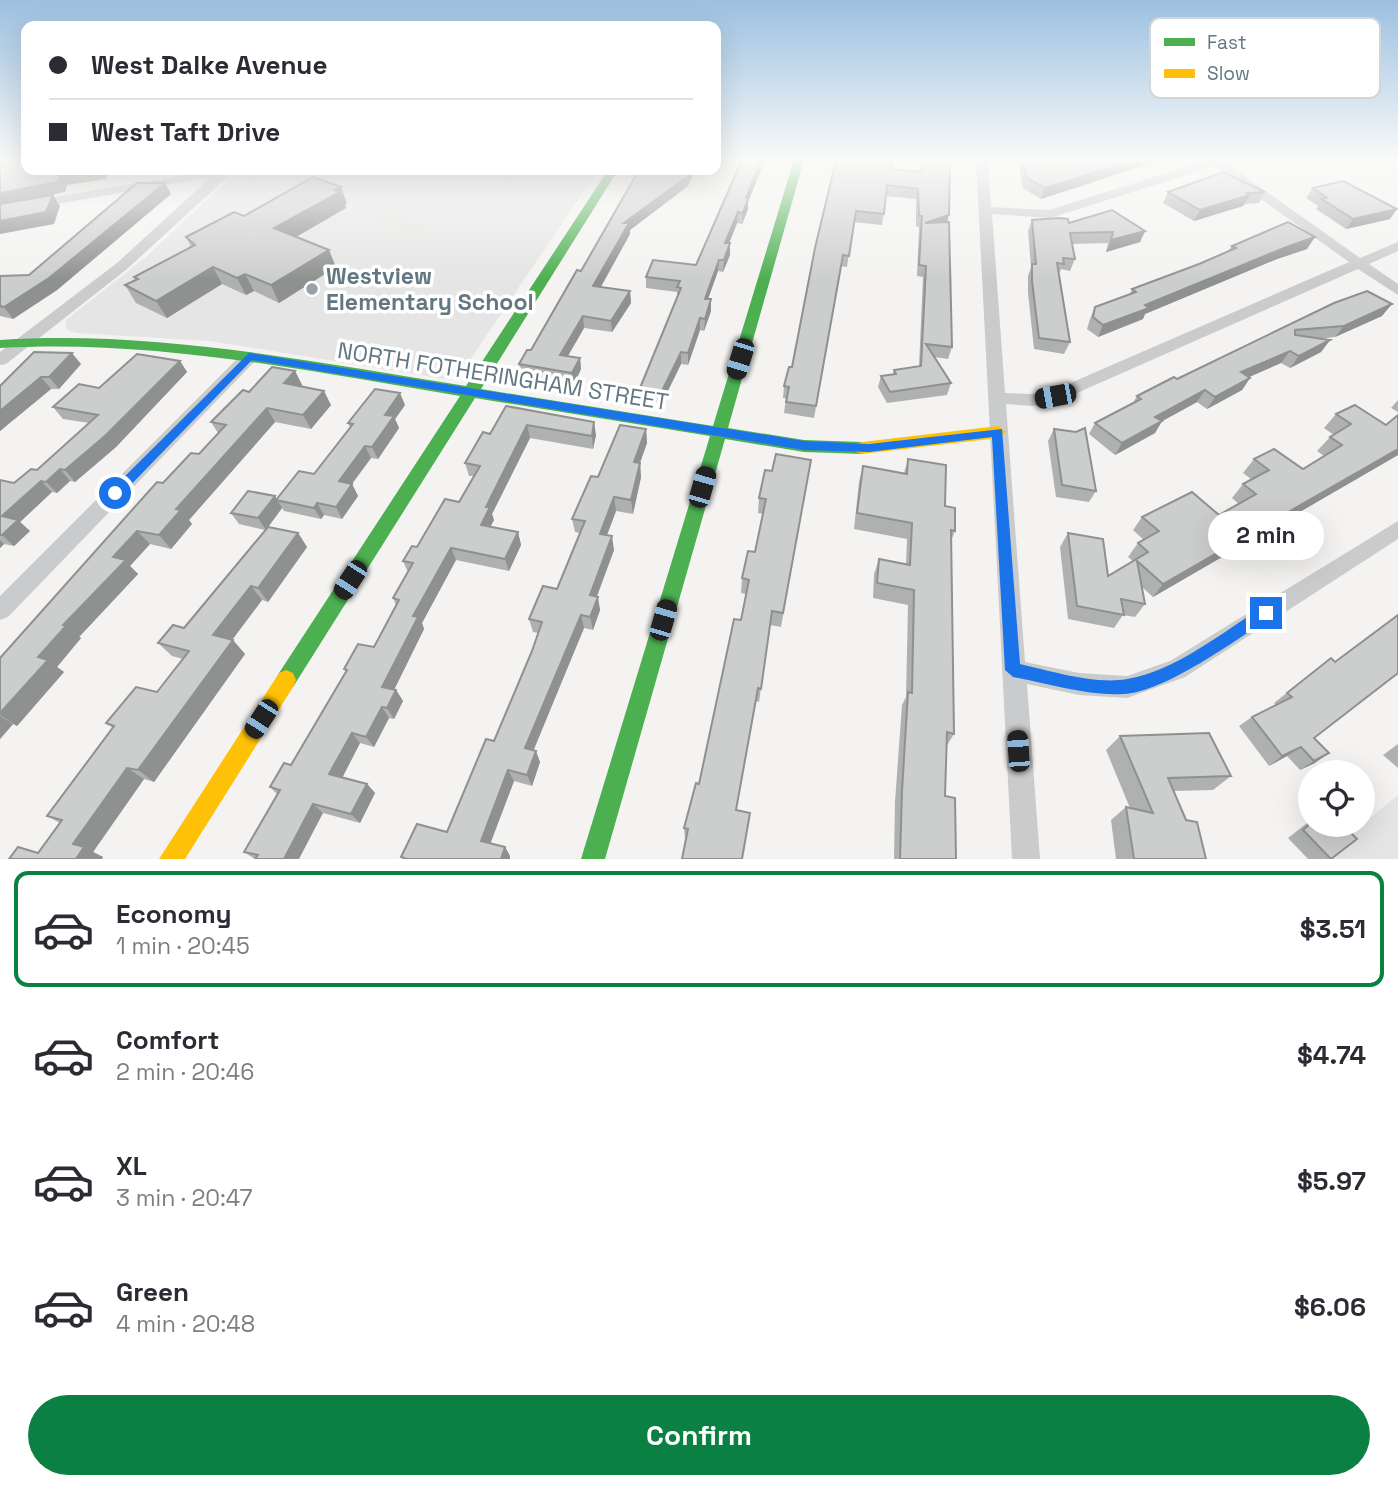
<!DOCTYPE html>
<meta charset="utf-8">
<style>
body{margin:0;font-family:"Space Grotesk",sans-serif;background:#f7f7f7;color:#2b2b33;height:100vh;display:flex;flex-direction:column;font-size:26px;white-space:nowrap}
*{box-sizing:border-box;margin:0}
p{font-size:23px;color:#7c7c81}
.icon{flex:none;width:38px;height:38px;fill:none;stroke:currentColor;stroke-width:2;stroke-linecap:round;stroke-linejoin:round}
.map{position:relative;height:859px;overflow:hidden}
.details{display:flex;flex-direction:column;background:#fff;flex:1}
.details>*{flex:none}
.banner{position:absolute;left:21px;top:21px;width:700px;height:154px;border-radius:14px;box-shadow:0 7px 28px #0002;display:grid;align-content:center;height:154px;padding:0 28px;background:#fff}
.buttons{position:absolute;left:1298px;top:760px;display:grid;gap:14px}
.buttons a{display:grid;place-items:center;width:77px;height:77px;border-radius:50%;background:#fff;box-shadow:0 7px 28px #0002;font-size:35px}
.end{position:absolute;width:32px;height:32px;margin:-16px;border:9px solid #1a73e8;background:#fff;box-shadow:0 0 0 4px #fff}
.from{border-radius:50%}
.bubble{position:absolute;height:49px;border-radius:24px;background:#fff;box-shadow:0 7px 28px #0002;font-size:23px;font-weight:700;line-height:49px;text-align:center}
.car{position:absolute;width:21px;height:42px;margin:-21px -10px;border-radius:9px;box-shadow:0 0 5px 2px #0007;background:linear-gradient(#222 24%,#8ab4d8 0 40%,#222 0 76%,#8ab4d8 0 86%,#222 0)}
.banner b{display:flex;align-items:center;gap:24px;height:66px;font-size:26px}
.banner b+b{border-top:2px solid #e1e1e2}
.banner i{width:18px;height:18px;background:#2b2b33}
ul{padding:12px 0 0;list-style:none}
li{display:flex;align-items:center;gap:21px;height:116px;margin:0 14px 10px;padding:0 14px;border:4px solid transparent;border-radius:14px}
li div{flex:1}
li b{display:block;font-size:26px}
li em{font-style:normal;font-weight:700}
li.selected{border-color:#0b8043}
li>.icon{width:63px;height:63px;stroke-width:1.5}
.primary-button{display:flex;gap:14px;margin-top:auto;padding:14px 28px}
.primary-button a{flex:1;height:80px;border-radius:42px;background:#0b8043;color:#fff;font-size:28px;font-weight:700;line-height:80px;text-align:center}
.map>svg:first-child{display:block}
.built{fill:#e4e5e4}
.green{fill:#e4e6e0}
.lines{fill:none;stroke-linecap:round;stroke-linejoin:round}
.street{fill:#cacbcc;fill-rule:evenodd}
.fast{fill:#4caf50;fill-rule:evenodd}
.slow{fill:#ffc107;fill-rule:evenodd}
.wall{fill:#afb0b0}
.shaded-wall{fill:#8f9090}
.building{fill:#cccdcd;stroke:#8f9090;stroke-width:2}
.route{fill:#1a73e8}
.poi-dot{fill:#96a2a9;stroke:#fff;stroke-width:2.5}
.labels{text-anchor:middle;stroke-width:7;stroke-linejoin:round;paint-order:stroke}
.poi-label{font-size:23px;font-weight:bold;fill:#637782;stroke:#fff;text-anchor:start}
.street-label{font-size:23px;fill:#637782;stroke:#fff}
.key{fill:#fff;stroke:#d0d6da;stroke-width:2}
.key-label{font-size:19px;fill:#637782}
</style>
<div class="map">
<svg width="1398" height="859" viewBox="0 0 1398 859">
<rect width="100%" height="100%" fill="#f4f3f2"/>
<!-- built -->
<g class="built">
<polygon points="267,170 598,170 461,373 445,379 210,341 75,333 66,329 66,320 146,257 232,176"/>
<polygon points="1398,795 1398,859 1319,859 1363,824"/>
</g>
<!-- green -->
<polygon class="green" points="396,215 413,223 428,225 431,229 419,240 410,241 400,238 393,230 377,226 381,219"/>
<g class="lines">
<!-- street -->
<g class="street">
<path d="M976 160H988L991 207 1049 210 1208 160H1227L1225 162 1360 258 1398 242V251L1369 264 1398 284V295L1358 269 1061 400 1032 406 1006 404 1025 662 1079 673 1127 676 1170 661 1398 521V539L1185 677 1127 698 1079 695 1027 684 1040 859H1012ZM1215 166 1349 262 1052 391 1032 394 1005 393 992 214 1050 218Z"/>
<polygon points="215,170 234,171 127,269 6,364 0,365 0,352 117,263 211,177 0,214 0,206"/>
<polygon points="249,352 255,353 257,357 255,361 8,617 0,620 0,596 243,353"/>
</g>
<!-- fast -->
<path class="fast" d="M794 160H804L728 428 804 440 862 442 868 444 870 448 868 452 862 454 804 452 725 439 605 859H581L710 436 475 398 293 687 286 690 279 687 276 680 279 673 460 396C308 371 155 339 0 348V340C157 330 312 362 466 386L608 170H618L481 389 713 426Z"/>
<!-- slow -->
<g class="slow">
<polygon points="998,426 1006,432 998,438 862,454 856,452 854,448 856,444 862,442"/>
<polygon points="286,670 293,673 296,680 293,687 185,859 159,859 279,673"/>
</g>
</g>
<!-- wall -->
<g class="wall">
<polygon points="741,160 765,160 748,202 748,209 742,224 737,223 729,243 730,255 723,272 718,271 708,299 711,299 711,311 704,331 700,330 688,365 681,364 662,403 641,400 640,388 677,297 677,292 646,288 646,277 696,265 741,162"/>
<polygon points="921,160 950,160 947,222 952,347 948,359 934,357 951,383 947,395 887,403 878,387 881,376 893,374 894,370 919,366 923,277 917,276 919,227 916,226 916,199 886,196 882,225 854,222 847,267 841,266 814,418 784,413 786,398 783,398 784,386 792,367 815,248 891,169 920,172"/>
<polygon points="1018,160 1048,160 1049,166 1072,160 1160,160 1041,199 1023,188"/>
<polygon points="694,172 688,186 630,230 630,234 601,287 630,291 631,303 612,332 584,328 568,356 580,358 581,369 574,384 521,376 519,364 531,350 581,271"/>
<polygon points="1313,188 1390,219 1346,229 1316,209 1318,206 1306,198"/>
<polygon points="1168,192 1265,192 1259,203 1245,204 1243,206 1194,221 1163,203"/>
<polygon points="171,194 57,290 13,319 0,316 0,276 29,275"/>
<polygon points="347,204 345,205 346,208 296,237 336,267 279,303 254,291 246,295 222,284 167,318 136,303 125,285 136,280 134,277 191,247 186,237"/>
<polygon points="1032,220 1145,231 1140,242 1106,252 1108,243 1072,244 1075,259 1070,271 1061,269 1059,275 1070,342 1064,354 1034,349 1028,293 1028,276 1031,267 1028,231"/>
<polygon points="1232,246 1307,249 1277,259 1145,314 1143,319 1098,337 1087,329 1090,319 1095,307 1130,294 1132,289 1199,264 1228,251"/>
<polygon points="1334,303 1382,316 1335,337 1318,339 1330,340 1321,352 1290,368 1281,363 1249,377 1250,378 1242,390 1207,409 1197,402 1162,421 1155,433 1115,455 1089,434 1095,423 1133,403 1137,396 1177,379"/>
<polygon points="180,361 187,372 116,447 75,482 70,481 57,493 52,492 20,522 30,531 14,546 4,544 0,548 0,480 14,483 37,470 89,423 63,419 53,407 99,388"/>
<polygon points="81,364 59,389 51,389 0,431 0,386"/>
<polygon points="295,371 302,385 301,386 331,405 311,429 275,422 189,520 192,524 171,549 150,544 130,566 138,574 79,637 81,638 57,667 64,672 17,726 13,724 0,739 0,658 163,483 199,454 218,433 211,422 249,392"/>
<polygon points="1398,400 1398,412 1391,408"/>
<polygon points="405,405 395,419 399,428 378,459 371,458 352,484 358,496 342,519 324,515 321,519 284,511 282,508 268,527 298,533 307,547 268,602 262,600 232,640 245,654 154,782 144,779 93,852 103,857 102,859 9,859 38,853 60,823 47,816 113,728 106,723 157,692 183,659 172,656 158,643 184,628 265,530 239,524 231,513 277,499 314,474 350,427 348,423"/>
<polygon points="506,406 596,435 593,449 530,438 492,514 494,520 490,527 518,532 521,545 509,571 456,560 422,623 424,629 394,690 396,690 403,701 394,719 389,718 374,747 360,743 342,778 367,784 375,793 360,823 323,813 255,859 244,852 277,794 270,787 291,765 346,672 344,669 374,647 396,605 393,598 408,572 403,561 459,502 473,476 469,476 465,463 490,434"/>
<polygon points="1336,414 1398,455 1153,597 1142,587 1145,604 1135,617 1123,615 1114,628 1068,619 1060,547 1068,533 1108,576 1133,561 1128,557 1138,543 1144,540 1133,530 1142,517 1219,515 1239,504 1232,498 1243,484 1251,479 1243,473 1254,459 1303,469 1324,456 1317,451 1330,437 1334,435 1324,428"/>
<polygon points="646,429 647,443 640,463 641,477 633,514 616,511 607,535 614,550 597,597 600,610 593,630 584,628 533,750 540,762 532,786 514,781 490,843 505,847 510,856 510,859 403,859 401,857 447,832 494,741 532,651 538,633 533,632 529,619 557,589 580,533 575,532 572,519 598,477"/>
<polygon points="1054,429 1096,491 1089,502 1056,497 1048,441"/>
<polygon points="908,459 945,506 955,531 951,541 954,734 946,747 945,796 956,859 894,859 895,802 902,705 906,697 908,605 873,598 874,574 879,559 906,564 907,539 854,529 859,482 863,466 904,473"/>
<polygon points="811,460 781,627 770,625 759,702 756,701 686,839 685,838 684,828 699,784 741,620 746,594 741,593 742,578 755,552 763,514 758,513 759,498 772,471"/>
<polygon points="1331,658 1314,738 1315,763 1300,770 1287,756 1269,766 1239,726 1252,717 1276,705 1274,703"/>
<polygon points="1120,736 1231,776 1213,790 1173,791 1206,859 1116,859 1111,820 1126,807 1130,808 1106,750"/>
<polygon points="1398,744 1398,768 1383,755"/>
<polygon points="1311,820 1311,824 1332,859 1308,859 1288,838"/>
</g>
<!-- shaded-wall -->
<g class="shaded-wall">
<polygon points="761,160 765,160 748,202 748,209 742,224 743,213 746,198"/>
<polygon points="1133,160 1160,160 1041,199 1045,188"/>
<polygon points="88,170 108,170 106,179 67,185 65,192 0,205 0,193 60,175"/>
<polygon points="691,170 694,170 694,172 688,186 630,230 630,234 595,297 593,286 624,223"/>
<polygon points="165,183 171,194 57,290 13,319 4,307"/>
<polygon points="341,187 347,204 345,205 346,208 282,245 274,228"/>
<polygon points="53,195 60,206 54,224 0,234 0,221"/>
<polygon points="1250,195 1243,206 1194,221 1200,210"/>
<polygon points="1397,209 1390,219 1346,229 1353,219"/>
<polygon points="738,212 737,223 725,254 725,243"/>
<polygon points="949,215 946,226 925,223"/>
<polygon points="1145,231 1140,242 1106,252 1111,240"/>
<polygon points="1315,237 1307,249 1277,259 1145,314 1143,319 1098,337 1103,325 1145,305 1284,248"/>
<polygon points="730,243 730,255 723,272 724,260"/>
<polygon points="329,250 336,267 279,303 271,285"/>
<polygon points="719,260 718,271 704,310 705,299"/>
<polygon points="213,267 222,284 167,318 156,301"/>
<polygon points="245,274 254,291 246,295 237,278"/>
<polygon points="630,291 631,303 612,332 611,321"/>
<polygon points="711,299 711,311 704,331 705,319"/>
<polygon points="1392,304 1382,316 1335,337 1344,326"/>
<polygon points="583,316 584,328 562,366 560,355"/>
<polygon points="700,318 700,330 688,365 688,353"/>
<polygon points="1330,340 1321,352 1290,368 1299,356"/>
<polygon points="1290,351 1281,363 1233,384 1241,372"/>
<polygon points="681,352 681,364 662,403 662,391"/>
<polygon points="72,353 81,364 59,389 49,377"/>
<polygon points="580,358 581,369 574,384 572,373"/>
<polygon points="180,361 187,372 116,447 75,482 65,470"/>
<polygon points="295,371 302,385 291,397 284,383"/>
<polygon points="41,377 51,389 0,431 0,411"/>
<polygon points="1250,378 1242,390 1207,409 1215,397"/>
<polygon points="1205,390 1197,402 1148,429 1155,417"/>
<polygon points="324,391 331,405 311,429 303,415"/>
<polygon points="400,393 405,405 395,419 399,428 378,459 372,447 385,415"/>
<polygon points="267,408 275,422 189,520 192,524 171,549 159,535 176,509"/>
<polygon points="1162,421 1155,433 1115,455 1122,443"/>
<polygon points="594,422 596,435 593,449 592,436"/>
<polygon points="527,425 530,438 492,514 494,520 485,537 481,525 486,507"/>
<polygon points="646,429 647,443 635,476 634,462"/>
<polygon points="365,446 371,458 345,493 339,481"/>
<polygon points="1398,449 1398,455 1153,597 1163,584"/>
<polygon points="640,463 641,477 633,514 631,500"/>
<polygon points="60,469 70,481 57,493 46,482"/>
<polygon points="41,481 52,492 20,522 30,531 14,546 2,535 2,516"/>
<polygon points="352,484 358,496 342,519 336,507"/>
<polygon points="275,496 282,508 266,530 258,518"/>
<polygon points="614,497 616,511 602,548 600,534"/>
<polygon points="317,503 324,515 321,519 314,508"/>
<polygon points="137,531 150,544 130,566 138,574 79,637 81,638 57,667 64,672 17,726 0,715 38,657 63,625 113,557"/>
<polygon points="518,532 521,545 509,571 505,559"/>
<polygon points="298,533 307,547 268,602 258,588"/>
<polygon points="612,536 614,550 592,608 590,595"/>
<polygon points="0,540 4,544 0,548"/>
<polygon points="451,548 456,560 422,623 424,629 390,698 382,687 413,616"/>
<polygon points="251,586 262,600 226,648 213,635"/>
<polygon points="598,597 600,610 593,630 590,617"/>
<polygon points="581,615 584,628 530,759 525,748"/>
<polygon points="233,640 245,654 154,782 138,770"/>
<polygon points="396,690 403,701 394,719 387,708"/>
<polygon points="382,707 389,718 374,747 366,737"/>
<polygon points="0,716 13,724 0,739"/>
<polygon points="352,733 360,743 339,784 329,774"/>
<polygon points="1301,747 1287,756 1269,766 1282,756"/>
<polygon points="536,751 540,762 532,786 527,775"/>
<polygon points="1329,753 1315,763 1300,770 1314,761"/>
<polygon points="127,768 144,779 93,852 103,857 102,859 76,859 73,844"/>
<polygon points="508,770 514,781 488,850 481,841"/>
<polygon points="367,784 375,793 360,823 351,814"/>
<polygon points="313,804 323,813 299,859 284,859"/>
<polygon points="505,847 510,856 510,859 501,859"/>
</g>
<!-- building -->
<g class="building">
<polygon points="0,160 26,160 26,170 88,170 60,175 58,182 0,193"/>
<polygon points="742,160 761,160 746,198 748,198 743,213 738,212 725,243 730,243 724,260 719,260 705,299 711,299 705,319 700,318 688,353 681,352 662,391 640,388 681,288 677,287 680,281 646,277 653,260 696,265"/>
<polygon points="836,160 892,160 891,169 922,172 923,160 950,160 949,215 925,223 949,222 952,347 926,344 951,383 890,392 881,376 896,374 894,370 921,366 926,266 919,265 922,216 919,216 918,189 887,185 884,214 856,211 849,256 843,255 816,406 786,402 789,387 784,386 789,367 792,367 815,248"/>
<polygon points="1023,160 1048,160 1049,166 1072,160 1133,160 1045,188 1027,178"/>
<polygon points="639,170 691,170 688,176 624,223 629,223 593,286 630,291 611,321 583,316 560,355 580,358 572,373 519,364 527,350 531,350 577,270 581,271"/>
<polygon points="1223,172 1265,192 1247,193 1250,195 1200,210 1168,192"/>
<polygon points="313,177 341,187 335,190 340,192 274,228 329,250 271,285 245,274 237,278 213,267 156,301 125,285 138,279 134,277 195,245 186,237 234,212 244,216"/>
<polygon points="1343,181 1397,209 1353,219 1322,199 1327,198 1313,188"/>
<polygon points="137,183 165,183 49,278 4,307 0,306 0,276 29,275"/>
<polygon points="53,195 46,212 0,221 0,204"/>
<polygon points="1112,210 1145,231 1111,240 1113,232 1070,233 1075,259 1063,258 1064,264 1057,263 1070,342 1039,338 1032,281 1032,264 1036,264 1032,220 1059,218 1068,219 1069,223"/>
<polygon points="1288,222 1315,237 1284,248 1145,305 1149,308 1103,325 1093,317 1095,307 1136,292 1132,289 1199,264 1236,248 1232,246"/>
<polygon points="1367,291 1392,304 1344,326 1295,330 1295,335 1330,340 1299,356 1290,351 1241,372 1250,378 1215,397 1205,390 1155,417 1162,421 1122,443 1095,423 1141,399 1137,396 1174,377 1177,379 1334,303"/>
<polygon points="34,352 72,353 49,377 41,377 0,411 0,386"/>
<polygon points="137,354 180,361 106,435 65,470 60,469 46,482 41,481 2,516 18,520 2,535 0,535 0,480 14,483 31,469 37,470 98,415 53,407 79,384 99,388"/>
<polygon points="272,367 295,371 284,383 324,391 303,415 267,408 176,509 181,510 159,535 137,531 113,557 126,560 63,625 66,626 38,657 48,660 0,713 0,658 157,482 163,483 191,453 199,454 226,425 211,422 243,390 249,392"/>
<polygon points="375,389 400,393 385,415 394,416 372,447 365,446 339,481 352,484 336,507 317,503 314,508 276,500 299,471 314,474 353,424 348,423"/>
<polygon points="1355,405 1386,425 1398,415 1398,449 1163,584 1137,561 1145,604 1121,599 1124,615 1077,606 1068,533 1103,539 1108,576 1148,552 1138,543 1159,531 1142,517 1192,492 1219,515 1256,494 1243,484 1269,470 1254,459 1274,449 1303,469 1342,445 1330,437 1351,424 1336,414"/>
<polygon points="506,406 594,422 592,436 527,425 486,507 490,507 481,525 518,532 505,559 451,548 413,616 418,617 382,687 396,690 387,708 382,707 366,737 352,733 329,774 367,784 351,814 313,804 284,859 255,859 258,855 244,852 280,790 270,787 284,763 291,765 347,670 344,669 358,644 374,647 399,600 393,598 413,563 403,561 412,546 417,547 445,499 459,502 480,466 465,463 483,432 490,434"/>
<polygon points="620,425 646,429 634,462 640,463 631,500 614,497 600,534 612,536 590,595 598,597 590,617 581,615 525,748 536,751 527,775 508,770 481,841 505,847 501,859 407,859 401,857 417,824 447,832 486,739 494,741 532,651 542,622 529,619 543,586 557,589 585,521 572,519 591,476 598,477"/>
<polygon points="1085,428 1096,491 1062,485 1054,429 1076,432"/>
<polygon points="776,454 811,460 783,613 772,611 761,689 758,688 736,810 750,813 742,859 682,859 688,829 684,828 696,783 699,784 734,619 741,620 749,580 742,578 748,551 755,552 766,499 759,498 765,470 772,471"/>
<polygon points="908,459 946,465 945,506 955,508 955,531 951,530 954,734 947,732 945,796 955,798 956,859 900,859 902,791 908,692 912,693 914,590 877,583 879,559 910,565 912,523 857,513 863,466 907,474"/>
<polygon points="248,491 275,496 258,518 231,513"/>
<polygon points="268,527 298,533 258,588 251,586 213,635 233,640 138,770 127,768 73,844 84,847 76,859 9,859 18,847 38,853 62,820 47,816 114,726 106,723 136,687 157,692 189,651 158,643 173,625 184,628"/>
<polygon points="1398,615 1398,673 1314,738 1329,753 1314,761 1301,747 1282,756 1252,717 1292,697 1287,693 1331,658 1335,662"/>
<polygon points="1209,733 1231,776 1168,778 1186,820 1197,822 1206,859 1134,859 1126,807 1153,813 1120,736"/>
<polygon points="1311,823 1342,824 1357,839 1331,859 1303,830"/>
</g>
<!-- sky -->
<linearGradient id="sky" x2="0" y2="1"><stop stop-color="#9bc0e0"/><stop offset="0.57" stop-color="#fafaf9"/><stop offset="1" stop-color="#fafaf9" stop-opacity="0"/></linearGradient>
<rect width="1398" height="280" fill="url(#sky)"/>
<!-- route -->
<path class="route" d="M249 353 804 441 869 444 1002 429 1020 664C1051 671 1096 685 1127 679 1175 671 1220 634 1261 608H1271L1273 613 1271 617C1236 640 1165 692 1124 694 1087 696 1049 684 1013 677L1005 670 992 437 869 452 804 450 252 360 119 497H111V490Z"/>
<!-- markers -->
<circle class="poi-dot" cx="312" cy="289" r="7"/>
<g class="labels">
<!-- poi labels -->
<g class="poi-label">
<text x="326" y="284">Westview<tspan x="326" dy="26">Elementary School</tspan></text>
</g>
<!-- street labels -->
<g class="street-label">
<text transform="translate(503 376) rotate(9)" y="8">NORTH FOTHERINGHAM STREET</text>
</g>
</g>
<!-- legend -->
<rect x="1150" y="18" width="230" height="80" rx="10" class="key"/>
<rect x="1164" y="38" width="31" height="8" fill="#4caf50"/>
<rect x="1164" y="69" width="31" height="9" fill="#ffc107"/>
<g class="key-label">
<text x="1207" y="49">Fast</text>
<text x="1207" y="80">Slow</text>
</g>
</svg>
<div class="buttons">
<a><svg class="icon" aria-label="locate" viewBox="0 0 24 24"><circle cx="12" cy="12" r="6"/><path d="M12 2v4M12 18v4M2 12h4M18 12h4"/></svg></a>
</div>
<i class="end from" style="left:115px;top:493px"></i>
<i class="end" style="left:1266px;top:613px"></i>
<div class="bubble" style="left:1208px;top:511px;width:116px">2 min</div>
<i class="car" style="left:740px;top:359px;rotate:197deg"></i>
<i class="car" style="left:1055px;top:396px;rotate:259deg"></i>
<i class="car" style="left:702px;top:487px;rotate:16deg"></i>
<i class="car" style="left:350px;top:580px;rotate:213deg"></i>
<i class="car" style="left:663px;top:620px;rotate:16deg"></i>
<i class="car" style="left:261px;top:719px;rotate:213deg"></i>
<i class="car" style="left:1018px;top:751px;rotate:356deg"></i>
<div class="banner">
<b><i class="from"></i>West Dalke Avenue</b>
<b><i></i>West Taft Drive</b>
</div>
</div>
<section class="details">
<ul>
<li class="selected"><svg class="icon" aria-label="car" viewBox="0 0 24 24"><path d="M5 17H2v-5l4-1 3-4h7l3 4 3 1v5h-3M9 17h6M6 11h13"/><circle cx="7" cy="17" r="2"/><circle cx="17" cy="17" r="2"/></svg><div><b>Economy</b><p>1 min · 20:45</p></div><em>$3.51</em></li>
<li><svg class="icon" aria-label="car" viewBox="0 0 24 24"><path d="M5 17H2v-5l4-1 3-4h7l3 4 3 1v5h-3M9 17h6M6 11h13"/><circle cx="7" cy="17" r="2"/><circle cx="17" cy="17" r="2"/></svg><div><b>Comfort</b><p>2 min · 20:46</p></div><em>$4.74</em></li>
<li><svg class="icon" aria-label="car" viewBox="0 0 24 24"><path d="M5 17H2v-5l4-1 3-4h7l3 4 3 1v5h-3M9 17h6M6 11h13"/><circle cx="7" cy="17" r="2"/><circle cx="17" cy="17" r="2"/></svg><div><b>XL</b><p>3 min · 20:47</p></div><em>$5.97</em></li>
<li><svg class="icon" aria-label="car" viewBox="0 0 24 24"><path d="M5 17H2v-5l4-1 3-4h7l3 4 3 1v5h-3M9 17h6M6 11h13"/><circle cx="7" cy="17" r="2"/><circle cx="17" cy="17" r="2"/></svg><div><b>Green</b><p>4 min · 20:48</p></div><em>$6.06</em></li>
</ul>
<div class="primary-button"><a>Confirm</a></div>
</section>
